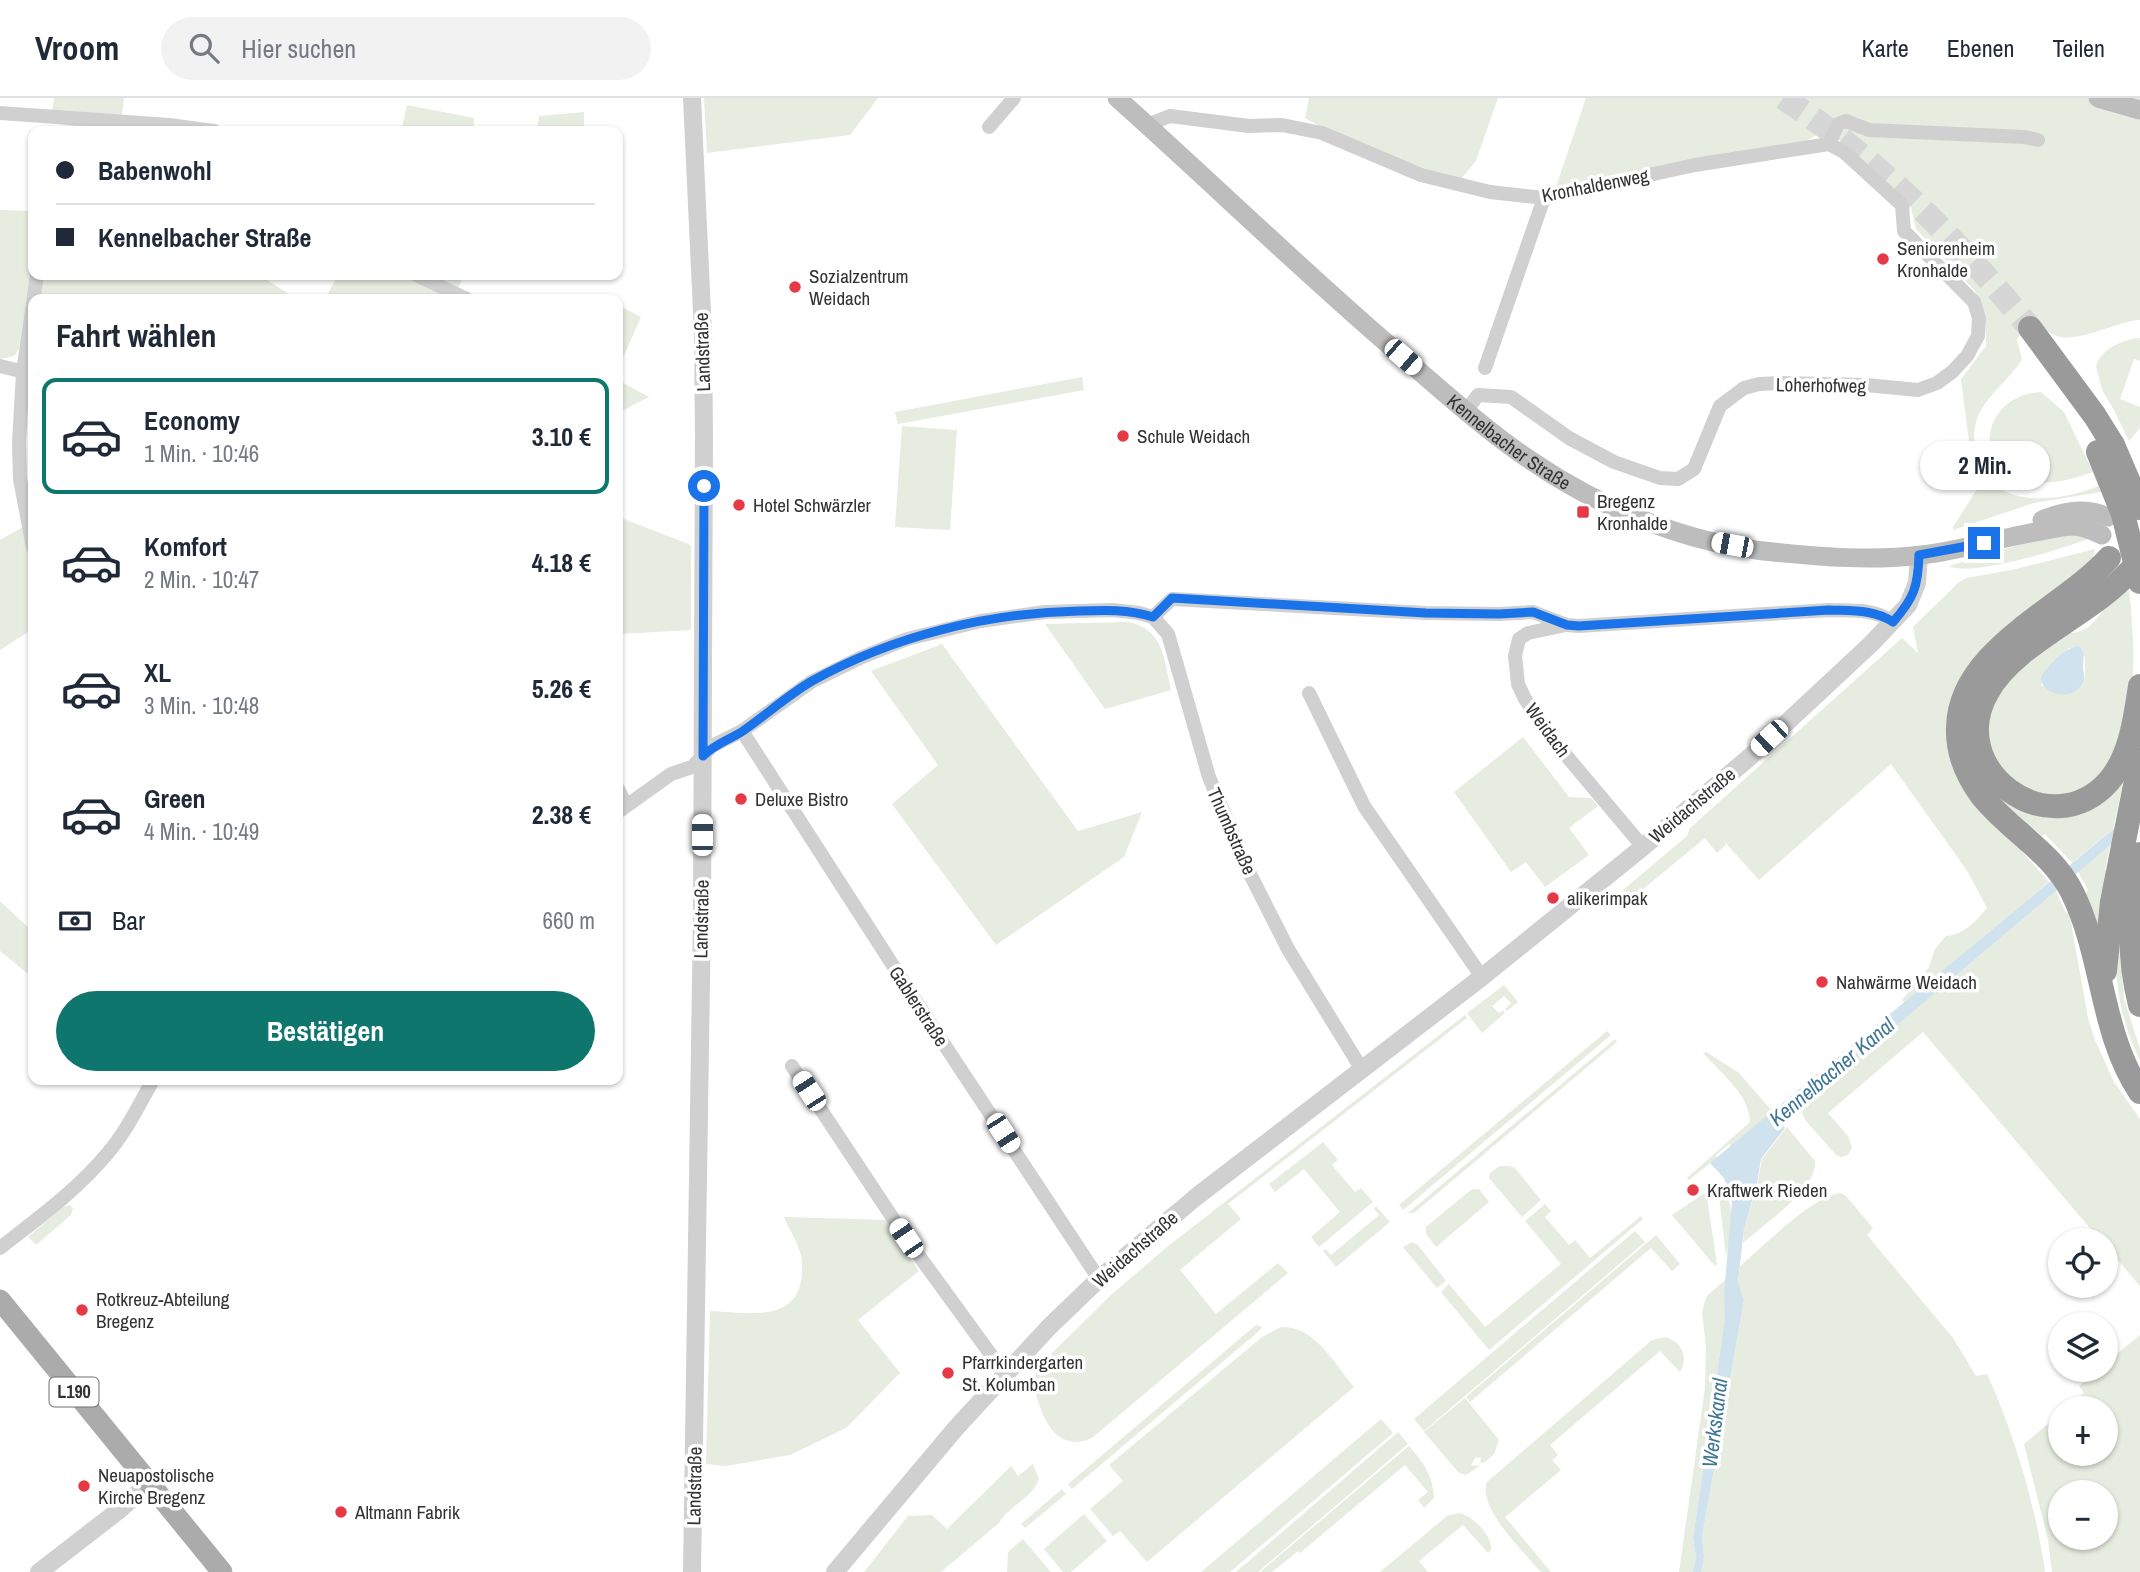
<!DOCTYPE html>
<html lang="de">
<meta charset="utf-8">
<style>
body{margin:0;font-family:"Archivo Narrow",sans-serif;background:#f2f2f3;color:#1f2937;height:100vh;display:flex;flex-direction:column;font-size:26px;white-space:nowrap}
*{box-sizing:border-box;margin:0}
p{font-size:23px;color:#747a83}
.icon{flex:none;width:38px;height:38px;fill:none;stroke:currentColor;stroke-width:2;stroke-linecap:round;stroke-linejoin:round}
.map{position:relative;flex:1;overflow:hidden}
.panel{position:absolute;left:28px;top:196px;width:595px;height:791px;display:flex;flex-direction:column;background:#fff;border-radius:14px;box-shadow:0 2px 5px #0004}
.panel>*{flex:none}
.banner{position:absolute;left:28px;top:28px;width:595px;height:154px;border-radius:14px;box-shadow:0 2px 5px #0004;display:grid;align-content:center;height:154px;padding:0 28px;background:#fff}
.controls{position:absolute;left:2048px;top:1130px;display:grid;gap:14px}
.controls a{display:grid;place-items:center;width:70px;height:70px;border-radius:50%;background:#fff;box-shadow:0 2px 5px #0004;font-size:35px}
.end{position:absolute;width:32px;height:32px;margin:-16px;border:9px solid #1a73e8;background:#fff;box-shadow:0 0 0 4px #fff}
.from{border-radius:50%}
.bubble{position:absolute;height:49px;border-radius:24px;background:#fff;box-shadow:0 2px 5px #0004;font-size:23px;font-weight:700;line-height:49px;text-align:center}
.car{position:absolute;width:21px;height:42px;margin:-21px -10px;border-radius:9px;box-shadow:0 0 5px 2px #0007;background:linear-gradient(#fff 24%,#345 0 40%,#fff 0 76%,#345 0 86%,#fff 0)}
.banner b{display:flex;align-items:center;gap:24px;height:66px;font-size:26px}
.banner b+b{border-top:2px solid #e0e1e3}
.banner i{width:18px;height:18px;background:#1f2937}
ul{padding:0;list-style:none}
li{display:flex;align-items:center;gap:21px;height:116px;margin:0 14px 10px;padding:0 14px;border:4px solid transparent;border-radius:14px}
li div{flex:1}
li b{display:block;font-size:26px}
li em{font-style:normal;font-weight:700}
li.active{border-color:#0f766e}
li>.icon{width:63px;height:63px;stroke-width:1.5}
h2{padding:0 28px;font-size:32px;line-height:84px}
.pay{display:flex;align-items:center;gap:18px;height:77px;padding:0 28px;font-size:26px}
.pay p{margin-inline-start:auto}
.cta{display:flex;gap:14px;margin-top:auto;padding:14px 28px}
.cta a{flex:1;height:80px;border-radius:42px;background:#0f766e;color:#fff;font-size:28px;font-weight:700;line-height:80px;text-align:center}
header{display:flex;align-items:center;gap:42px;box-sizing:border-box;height:98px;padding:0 35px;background:#fff;border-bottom:2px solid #e0e1e3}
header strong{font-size:33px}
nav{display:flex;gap:38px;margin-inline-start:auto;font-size:24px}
.search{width:490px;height:63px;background:#f2f2f3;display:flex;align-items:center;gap:18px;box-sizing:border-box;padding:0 24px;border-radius:38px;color:#747a83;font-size:26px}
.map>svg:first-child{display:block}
.green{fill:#e6ecdf;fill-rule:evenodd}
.water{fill:#cfe2ee}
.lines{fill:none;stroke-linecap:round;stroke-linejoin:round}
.motorway-tunnel{stroke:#d6d6d6;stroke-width:24;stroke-dasharray:24 12;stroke-linecap:butt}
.minor{stroke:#d0d0d0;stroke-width:14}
.tertiary{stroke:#d0d0d0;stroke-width:18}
.secondary{stroke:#bdbdbd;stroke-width:19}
.primary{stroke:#ababab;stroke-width:21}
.motorway{stroke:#9a9a9a;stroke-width:24}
.motorway-bridge{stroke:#9a9a9a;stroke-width:24}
.route{stroke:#1a73e8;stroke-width:9}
.poi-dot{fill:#e63946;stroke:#fff;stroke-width:2.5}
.labels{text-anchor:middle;stroke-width:7;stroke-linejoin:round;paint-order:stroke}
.shield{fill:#fff;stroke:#707070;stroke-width:2}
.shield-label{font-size:18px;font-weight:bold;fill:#333}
.street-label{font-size:19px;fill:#333;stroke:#fff}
.poi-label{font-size:19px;fill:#333;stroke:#fff;text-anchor:start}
.water-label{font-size:21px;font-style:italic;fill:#3f7597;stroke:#fff}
</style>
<header>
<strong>Vroom</strong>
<div class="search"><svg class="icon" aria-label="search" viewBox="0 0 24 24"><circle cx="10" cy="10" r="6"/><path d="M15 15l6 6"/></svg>Hier suchen</div>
<nav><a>Karte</a><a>Ebenen</a><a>Teilen</a></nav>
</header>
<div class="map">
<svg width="2140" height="1474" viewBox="0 0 2140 1474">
<rect width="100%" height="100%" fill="#fff"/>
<!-- green -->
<g class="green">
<polygon points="54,0 124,0 121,27 165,33 78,33 77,29 50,24"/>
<polygon points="704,0 878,0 850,37 707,55"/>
<polygon points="1309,0 1498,0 1476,63 1460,82 1444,79 1340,39 1305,20"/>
<path d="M1586 0H2140V222C2114 223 2071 251 2049 234 2044 231 2041 226 2037 222L2020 235 2017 242 2022 261C2009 283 1985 298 1977 321 1972 335 1974 350 1979 364 1997 413 2061 403 2099 388L2101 394 2034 405 1953 432V429L1979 388 1977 375H1973L1961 281 1986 248V218L1975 193 1916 131 1910 105 1843 44 1824 33 1804 44 1556 89Z"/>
<polygon points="407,7 474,20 474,33 401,33"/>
<polygon points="584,14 584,33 537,33 539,18"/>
<polygon points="0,112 33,113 33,177 259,177 297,201 66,201 27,197 19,251 14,258 0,261"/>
<polygon points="338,177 464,177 458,190 481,201 325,201"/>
<polygon points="618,207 641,219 618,271"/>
<path d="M2140 240V263L2134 261 2120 301 2140 309V330L2129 343 2114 312 2102 292 2096 268C2102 250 2122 242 2140 240Z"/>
<polygon points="1082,279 1084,292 898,326 895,314"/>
<polygon points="618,282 649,299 618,315"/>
<path d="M2041 294 2064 314 2093 374C2074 381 2050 387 2029 384 1970 372 1980 298 2041 294Z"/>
<polygon points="902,328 957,332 950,432 895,429"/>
<polygon points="621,420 691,447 691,532 618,536 618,422"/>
<polygon points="23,429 33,483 33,531 0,552 0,442"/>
<path d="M2071 434 2090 440C2066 450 1968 480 1949 468L2051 437Z"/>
<path d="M2095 451 2092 463 1953 602 2023 755 2049 784 1904 905 1902 902 1929 869 1935 851 1946 838C1965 836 1975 824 1987 810L1968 774 1891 666 1759 782 1723 742 1726 747 1717 755 1705 740 1631 801 1623 792 1687 738 1690 730 1902 540 1918 555 1913 529 1959 484 1966 480 2012 472Z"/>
<path d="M2129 492C2135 548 2138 604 2115 656 2112 662 2106 668 2102 673 2075 704 2040 706 2008 680 1999 674 1990 643 1985 632L1999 590 2065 535C2102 537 2099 500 2129 492ZM2069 550 2085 559V580L2042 588 2040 580Z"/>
<path d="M1128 524C1164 531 1164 561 1171 592L1105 611 1045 526Z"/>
<polygon points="942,546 1078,733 1142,714 1124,759 996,847 892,706 938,667 871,573"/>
<polygon points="1970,618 2029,713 2125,675 2113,731 2072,765 2045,736 2042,738 2011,712 1984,683"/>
<polygon points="1523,639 1569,699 1591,700 1598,708 1569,730 1589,757 1545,789 1526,764 1511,774 1454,694"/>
<polygon points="2110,747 2105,772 2107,773 2098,838 2085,795 2088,792 2078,774"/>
<polygon points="2056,793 2066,815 2069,813 2088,920 2095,942 2114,984 2140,1021 2140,1188 2105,1147 2105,1143 2101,1143 1923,934 1828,1015 1848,1038 1852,1050 1848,1057 1841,1059 1836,1057 1806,1023 1799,1009"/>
<polygon points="0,803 33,834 33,880 0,853"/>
<path d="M2118 816 2124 901 2140 951V963C2115 910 2114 873 2118 816Z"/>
<polygon points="1504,887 1518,904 1507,913 1505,911 1511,905 1504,898 1492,908 1499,915 1503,912 1505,915 1482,935 1467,915"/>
<path d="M1465 917 1467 920 1228 1106 1241 1121 1180 1172 1216 1216 1278 1165 1288 1175 1092 1340C1063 1353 1047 1331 1039 1306 1036 1297 1033 1287 1035 1278 1037 1272 1040 1268 1044 1263L1112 1196 1167 1149Z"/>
<polygon points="1607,933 1611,937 1403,1112 1399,1107"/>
<polygon points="1615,941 1617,944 1414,1115 1408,1115"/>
<path d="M1706 954 1738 974 1773 1014 1731 1048 1729 1046 1716 1057 1717 1060 1689 1082 1687 1080 1750 1024C1750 997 1720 974 1703 955Z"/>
<path d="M1787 1029 1815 1063C1818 1090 1763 1127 1743 1145L1744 1131 1757 1088 1762 1061Z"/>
<polygon points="1323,1044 1338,1062 1332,1067 1355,1094 1361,1090 1373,1104 1319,1149 1311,1139 1340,1114 1304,1071 1275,1094 1269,1086"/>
<polygon points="1500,1068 1509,1068 1515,1070 1541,1102 1522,1119 1489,1080 1490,1075"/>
<path d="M1720 1087C1737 1104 1731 1138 1726 1158L1718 1089Z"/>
<polygon points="1472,1091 1479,1091 1489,1104 1436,1149 1426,1136 1426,1129"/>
<polygon points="1706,1094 1717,1166 1715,1168 1672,1117"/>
<path d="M1840 1095 1845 1097 1873 1130 1867 1137 1953 1240 1976 1278 1987 1276C2014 1335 2036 1409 2045 1474H1700L1704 1459 1702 1439 1744 1202 1738 1184 1740 1168C1764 1148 1810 1100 1840 1095Z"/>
<polygon points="1545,1106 1551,1113 1545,1119 1569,1147 1575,1142 1590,1160 1641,1118 1643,1121 1489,1252 1441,1194 1449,1186 1485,1229 1561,1166 1525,1123"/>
<polygon points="70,1107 73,1110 71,1117 36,1147 28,1139 63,1109"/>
<polygon points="1376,1108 1390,1124 1336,1169 1323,1153 1326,1151 1331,1157 1379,1117 1374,1111"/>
<path d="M784 1119 887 1122 919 1173 858 1222 900 1275 846 1330 790 1357 726 1368 706 1366 710 1213C752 1215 805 1227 802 1165 802 1151 790 1133 784 1119Z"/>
<polygon points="1635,1133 1645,1144 1424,1333 1414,1321"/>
<polygon points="1656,1137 1680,1166 1672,1173 1651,1150 1470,1304 1466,1299"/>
<polygon points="1412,1144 1417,1146 1446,1183 1437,1190 1403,1149"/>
<polygon points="1725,1182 1725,1220 1693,1440 1696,1460 1693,1474 1679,1474 1705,1290 1706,1248 1702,1215 1704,1206 1707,1198"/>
<polygon points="1256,1227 1262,1229 1259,1233 1072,1391 1068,1386"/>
<path d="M1281 1229C1314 1227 1335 1266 1354 1289L1147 1464 1120 1433 1113 1438 1090 1411 1123 1383 1109 1367 1262 1239Z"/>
<path d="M2140 1237V1474H2052L2048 1442 2024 1346 2060 1316V1356H2105V1311H2065L2084 1295 2079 1288 2098 1272H2105V1266ZM2060 1395H2105V1440H2060Z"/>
<path d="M1665 1239C1682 1244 1689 1259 1680 1274L1660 1253 1550 1347 1558 1357 1552 1362 1561 1372 1505 1419 1551 1474H1541C1525 1455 1477 1410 1487 1384L1652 1242Z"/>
<polygon points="1465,1300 1499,1342 1494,1356 1484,1365 1480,1364 1481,1360 1476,1359 1471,1367 1480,1368 1466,1377 1459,1375 1424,1334"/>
<polygon points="1381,1321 1393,1335 1230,1474 1201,1474"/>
<polygon points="1398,1334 1408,1346 1258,1474 1236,1474"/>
<path d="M1409 1348C1423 1364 1433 1377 1434 1400L1424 1410 1418 1402 1428 1394 1405 1367 1300 1455 1298 1453 1272 1474H1260Z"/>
<path d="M1033 1366 1039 1381C1032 1400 1009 1408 999 1425L941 1474H864L908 1418 932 1417 947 1431 1011 1368 1018 1378Z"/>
<polygon points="1062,1391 1066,1396 1025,1430 1021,1426"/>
<path d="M1459 1415C1472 1417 1493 1438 1491 1452L1488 1455 1463 1427 1419 1463 1428 1474H1380L1447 1418Z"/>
<polygon points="1084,1416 1107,1443 1071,1474 1063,1474 1044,1451"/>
<polygon points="1023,1441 1049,1472 1051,1474 1007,1474 1008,1454"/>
</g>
<!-- water -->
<g class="water">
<path d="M2079 548C2086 556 2083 560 2083 569 2083 573 2085 578 2084 581 2078 603 2046 600 2040 581 2048 567 2064 550 2079 548Z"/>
<polygon points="2140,709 2140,722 1781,1025 1785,1030 1761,1061 1757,1086 1744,1131 1738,1184 1744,1202 1702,1439 1704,1459 1701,1474 1693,1474 1696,1460 1693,1440 1725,1220 1724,1196 1732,1104 1724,1080 1710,1065"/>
</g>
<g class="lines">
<!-- motorway-tunnel -->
<path class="motorway-tunnel" d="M1783 0C1878 61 1959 143 2030 230"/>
<!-- minor -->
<g class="minor">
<polyline points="0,15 169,27 214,33"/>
<polyline points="1147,27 1170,18 1249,28 1282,27 1322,35 1421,77 1490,94 1544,100 1695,67 1829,46 1844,54 1902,107 1904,133 1974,204 1979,220 1978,238 1967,258 1952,274 1937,285 1918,292 1866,287 1781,285 1759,286 1744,290 1720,308 1694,371 1678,381 1660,380 1614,364 1569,340 1511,299 1478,297 1466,313"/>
<polyline points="989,29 1014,0"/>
<polyline points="1829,46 1838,26 1846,23 1869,32 2024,39 2038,42"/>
<polyline points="416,177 467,201"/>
<polyline points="0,268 33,276"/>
<polyline points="1485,270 1544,100"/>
<polyline points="33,450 20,381 19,345 23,274 37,177"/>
<path d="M1153 519 1172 501 1426 515 1499 516 1533 514 1567 527 1579 528 1829 512C1852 513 1873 510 1893 524"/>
<polyline points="1566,527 1528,535 1519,541 1515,558 1518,586 1525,601 1559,649 1643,749"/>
<polyline points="1309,595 1364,708 1482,879"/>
<polyline points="742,633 932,928 1099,1181"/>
<polyline points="618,691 626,707"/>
<polyline points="618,714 671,676 692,669 712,648 742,633 811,584 860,560 907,541 981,523 1045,514 1113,512 1139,515 1153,519 1168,536 1209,679 1247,770 1288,851 1361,970"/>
<polyline points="792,968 906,1140 1005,1276"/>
<path d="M0 1150C37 1121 76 1093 107 1056 126 1034 139 1007 153 982"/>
</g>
<!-- tertiary -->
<g class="tertiary">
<polyline points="692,0 703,235 704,336 702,816 692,1474"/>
<polyline points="39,1474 118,1413 149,1385"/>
<polyline points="835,1474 956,1330 1049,1229 1099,1181 1196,1099 1482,879 1643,749 1751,658 1871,546 1908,507 1917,485 1919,457"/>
</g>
<!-- secondary -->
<g class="secondary">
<path id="s1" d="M1117 0C1209 82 1297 168 1390 248 1436 287 1482 330 1533 364 1602 411 1689 446 1773 454 1822 459 1873 463 1922 457 1961 452 1997 441 2035 434 2048 432 2062 428 2075 428 2085 429 2093 433 2102 437"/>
<polyline points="2098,0 2140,12"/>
<path d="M2042 422C2063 413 2087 409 2108 419"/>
</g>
<!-- primary -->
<polyline class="primary" points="0,1202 222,1474"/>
<!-- motorway -->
<g class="motorway">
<polyline points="2030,230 2095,318 2113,347"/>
<path d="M2109 460C2062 512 1960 551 1958 629 1957 654 1967 678 1982 698 2010 733 2051 753 2072 794 2104 858 2100 934 2140 994"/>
<path d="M2129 474C2090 517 2015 545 1988 593 1942 671 2050 750 2109 683 2131 657 2135 620 2140 588"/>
<path d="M2140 756C2130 807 2127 856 2140 907"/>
<polyline points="2105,873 2112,804 2140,662"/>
</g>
<!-- motorway-bridge -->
<g class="motorway-bridge">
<polyline points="2113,347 2140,410"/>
<polyline points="2098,354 2123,416 2140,484"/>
</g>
</g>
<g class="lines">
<!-- route -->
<path class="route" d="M704 388 703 658C715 646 729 642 743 633 766 617 788 597 812 583 893 538 986 515 1079 513 1104 512 1128 511 1153 519L1172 500 1426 515 1499 516 1533 514 1567 527 1579 528 1829 512C1852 513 1873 511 1893 524 1914 500 1918 489 1919 457L1984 445"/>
</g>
<!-- markers -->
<g class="poi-dot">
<circle cx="1883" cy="161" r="7"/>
<circle cx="795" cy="189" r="7"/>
<circle cx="1123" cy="338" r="7"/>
<circle cx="739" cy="407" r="7"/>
<rect x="1576" y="407" width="14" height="14" rx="3.5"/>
<circle cx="741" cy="701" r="7"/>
<circle cx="1553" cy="800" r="7"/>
<circle cx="1822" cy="884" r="7"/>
<circle cx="1693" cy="1092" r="7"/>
<circle cx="82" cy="1212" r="7"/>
<circle cx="948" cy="1275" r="7"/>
<circle cx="84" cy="1388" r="7"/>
<circle cx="341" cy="1414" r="7"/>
</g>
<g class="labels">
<!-- shield labels -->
<rect class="shield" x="49.5" y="1279.5" width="49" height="29" rx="5"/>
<g class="shield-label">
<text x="74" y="1300">L190</text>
</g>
<!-- street labels -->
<g class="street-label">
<text transform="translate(1595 87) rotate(-11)" y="7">Kronhaldenweg</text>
<text transform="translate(702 254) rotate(-92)" y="7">Landstraße</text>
<text transform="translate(1821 287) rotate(1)" y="7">Loherhofweg</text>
<text dy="7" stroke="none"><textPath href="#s1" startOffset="522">Kennelbacher Straße</textPath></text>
<text transform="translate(1548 632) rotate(54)" y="7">Weidach</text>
<text transform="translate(1692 707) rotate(-40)" y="7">Weidachstraße</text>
<text transform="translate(1232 733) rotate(66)" y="7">Thumbstraße</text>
<text transform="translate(701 821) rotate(-89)" y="7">Landstraße</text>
<text transform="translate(919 908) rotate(57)" y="7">Gablerstraße</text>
<text transform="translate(1135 1151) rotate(-41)" y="7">Weidachstraße</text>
<text transform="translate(694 1388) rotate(-89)" y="7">Landstraße</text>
</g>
<!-- poi labels -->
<g class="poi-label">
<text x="1897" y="157">Seniorenheim<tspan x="1897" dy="22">Kronhalde</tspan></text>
<text x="809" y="185">Sozialzentrum<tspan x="809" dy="22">Weidach</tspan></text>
<text x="1137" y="345">Schule Weidach</text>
<text x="1597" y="410">Bregenz<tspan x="1597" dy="22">Kronhalde</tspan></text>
<text x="753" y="414">Hotel Schwärzler</text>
<text x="755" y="708">Deluxe Bistro</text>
<text x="1567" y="807">alikerimpak</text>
<text x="1836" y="891">Nahwärme Weidach</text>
<text x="1707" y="1099">Kraftwerk Rieden</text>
<text x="96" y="1208">Rotkreuz-Abteilung<tspan x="96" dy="22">Bregenz</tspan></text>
<text x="962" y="1271">Pfarrkindergarten<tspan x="962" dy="22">St. Kolumban</tspan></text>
<text x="98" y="1384">Neuapostolische<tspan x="98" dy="22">Kirche Bregenz</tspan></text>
<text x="355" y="1421">Altmann Fabrik</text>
</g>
<!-- water labels -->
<g class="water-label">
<text transform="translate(1832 974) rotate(-40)" y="7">Kennelbacher Kanal</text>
<text transform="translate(1715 1325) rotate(-83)" y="7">Werkskanal</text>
</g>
</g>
</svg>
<div class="controls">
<a><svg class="icon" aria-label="locate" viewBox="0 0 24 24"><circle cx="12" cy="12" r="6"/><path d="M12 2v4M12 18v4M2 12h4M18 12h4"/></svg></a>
<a><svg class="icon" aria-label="layers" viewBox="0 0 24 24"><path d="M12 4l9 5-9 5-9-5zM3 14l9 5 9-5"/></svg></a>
<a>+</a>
<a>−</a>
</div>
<i class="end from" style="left:704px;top:388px"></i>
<i class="end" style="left:1984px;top:445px"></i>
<div class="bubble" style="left:1920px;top:343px;width:130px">2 Min.</div>
<i class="car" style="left:1403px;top:259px;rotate:131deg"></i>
<i class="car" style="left:1732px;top:447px;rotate:281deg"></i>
<i class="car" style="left:1769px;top:640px;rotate:227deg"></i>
<i class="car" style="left:702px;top:737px;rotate:0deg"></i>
<i class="car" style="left:809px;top:993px;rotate:327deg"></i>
<i class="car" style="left:1003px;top:1035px;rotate:147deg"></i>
<i class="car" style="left:906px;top:1140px;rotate:326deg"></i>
<div class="banner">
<b><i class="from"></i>Babenwohl</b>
<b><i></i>Kennelbacher Straße</b>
</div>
<section class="panel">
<h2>Fahrt wählen</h2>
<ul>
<li class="active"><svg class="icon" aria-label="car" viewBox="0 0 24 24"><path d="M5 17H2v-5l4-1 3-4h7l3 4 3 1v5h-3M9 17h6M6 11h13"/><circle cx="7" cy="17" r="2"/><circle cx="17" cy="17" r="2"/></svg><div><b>Economy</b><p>1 Min. · 10:46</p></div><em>3.10 €</em></li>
<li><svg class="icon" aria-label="car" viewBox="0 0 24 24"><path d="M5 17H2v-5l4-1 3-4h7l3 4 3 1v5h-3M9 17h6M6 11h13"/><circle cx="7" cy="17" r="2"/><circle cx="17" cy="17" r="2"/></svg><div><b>Komfort</b><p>2 Min. · 10:47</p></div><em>4.18 €</em></li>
<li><svg class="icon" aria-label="car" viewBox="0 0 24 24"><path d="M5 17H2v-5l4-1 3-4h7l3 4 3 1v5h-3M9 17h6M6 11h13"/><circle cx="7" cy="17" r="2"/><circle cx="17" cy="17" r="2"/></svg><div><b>XL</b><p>3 Min. · 10:48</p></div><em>5.26 €</em></li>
<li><svg class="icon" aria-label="car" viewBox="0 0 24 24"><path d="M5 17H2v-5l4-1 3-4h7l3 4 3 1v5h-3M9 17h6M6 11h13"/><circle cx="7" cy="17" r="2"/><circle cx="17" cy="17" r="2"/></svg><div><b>Green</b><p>4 Min. · 10:49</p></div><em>2.38 €</em></li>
</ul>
<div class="pay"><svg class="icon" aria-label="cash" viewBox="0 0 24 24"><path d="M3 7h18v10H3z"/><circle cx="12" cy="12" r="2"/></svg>Bar<p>660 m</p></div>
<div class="cta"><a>Bestätigen</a></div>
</section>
</div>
